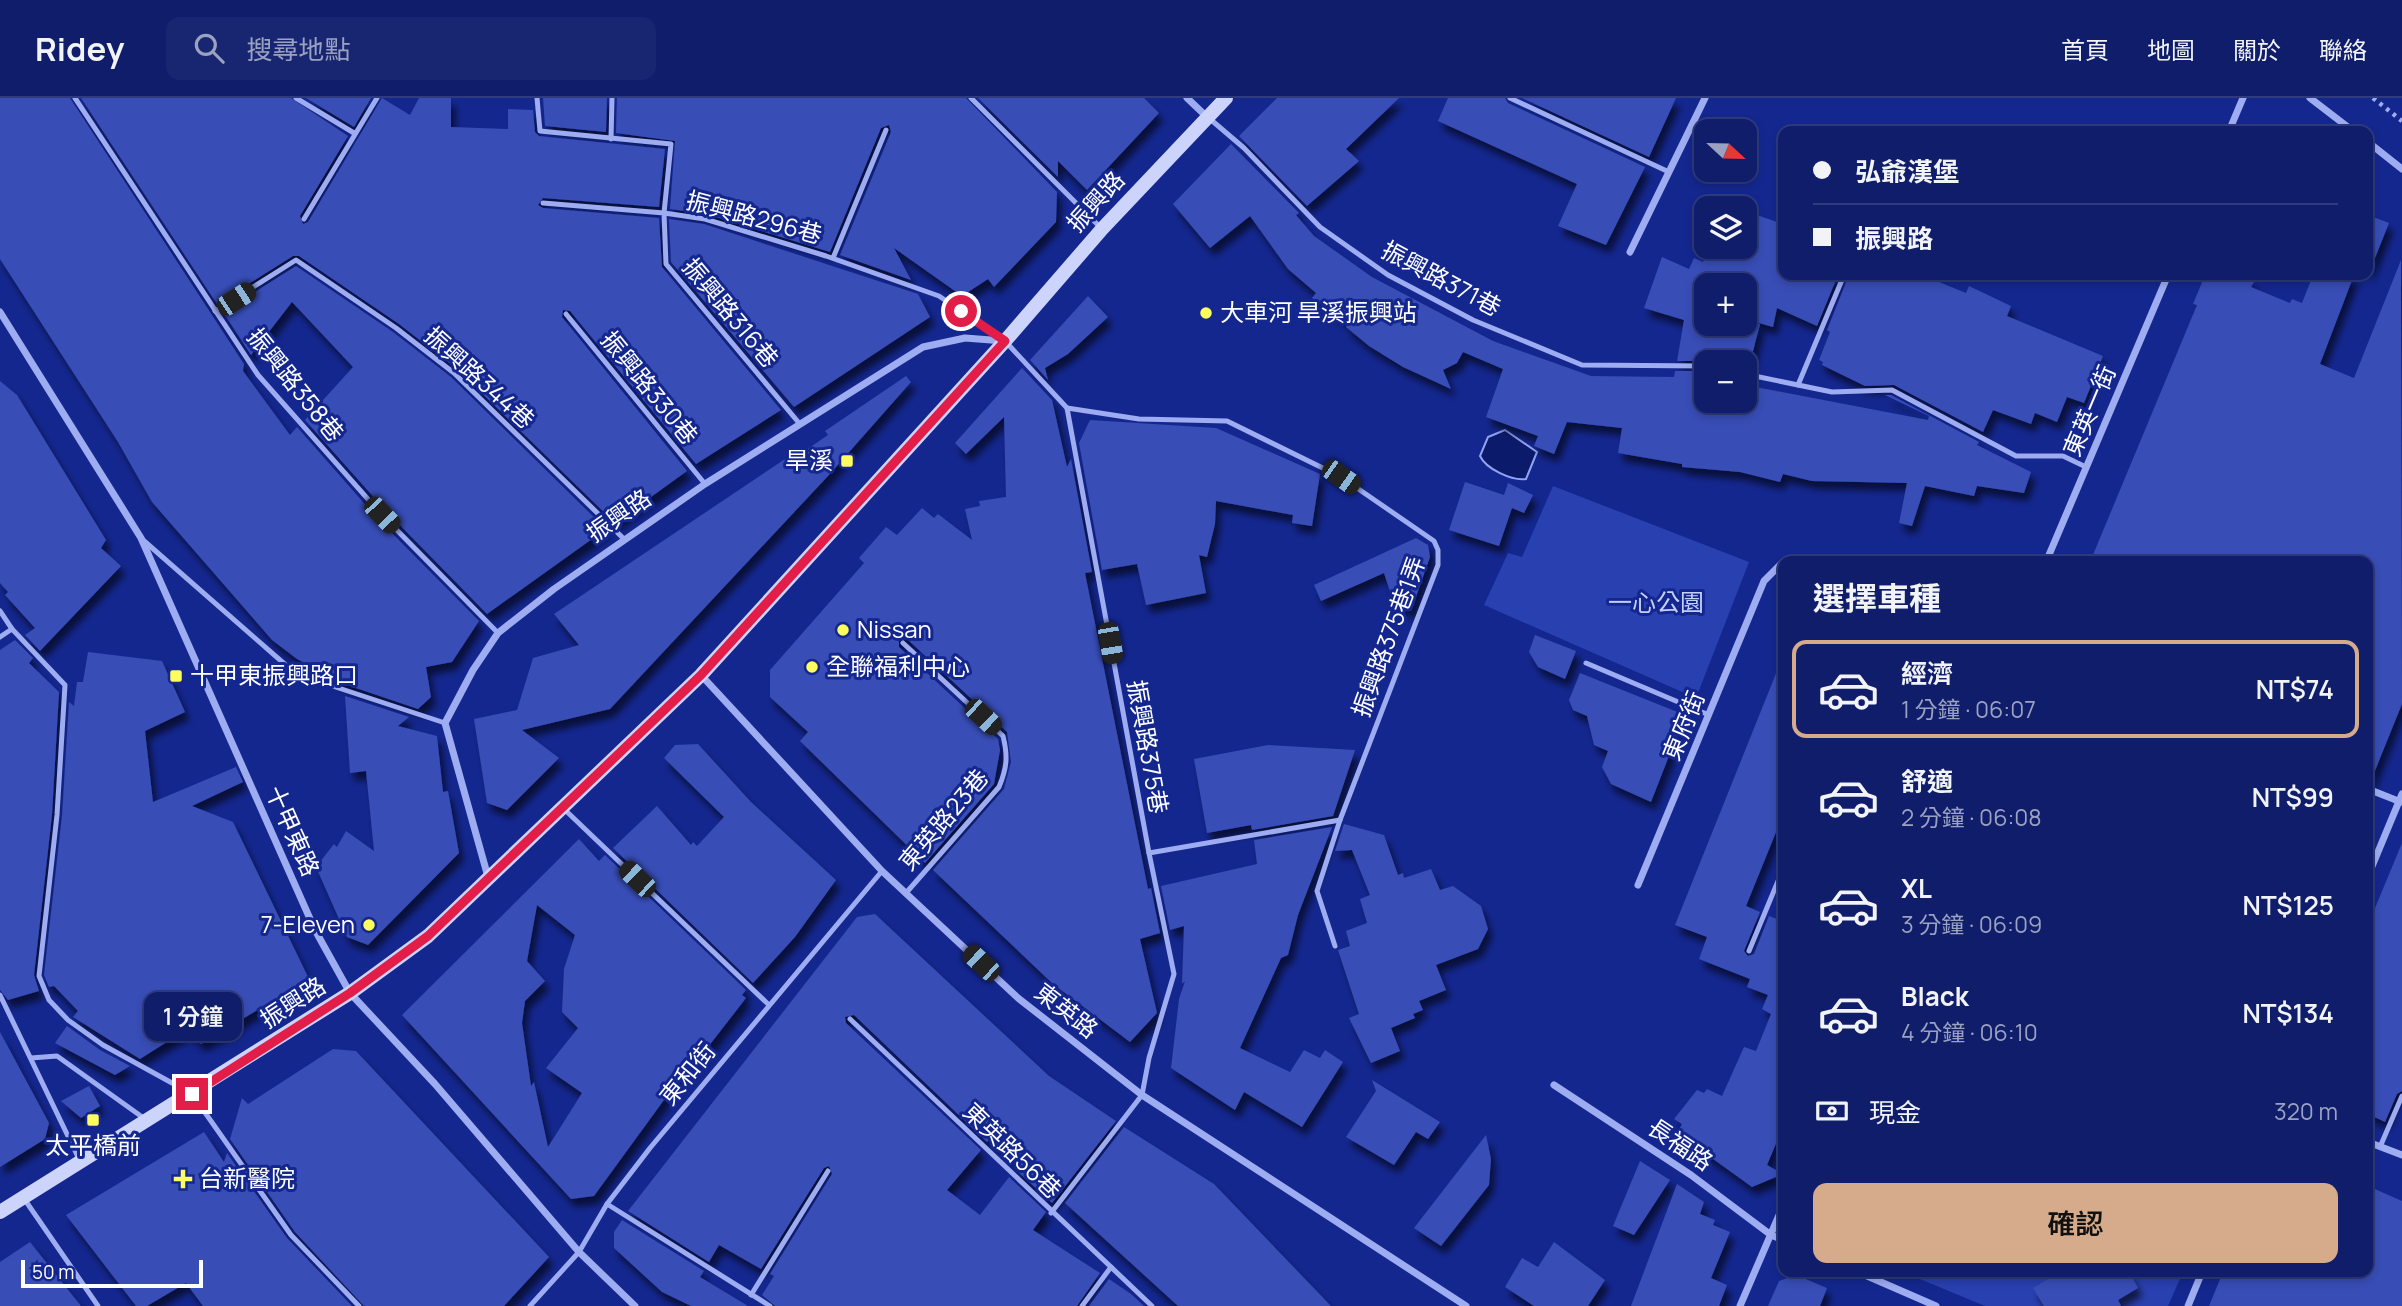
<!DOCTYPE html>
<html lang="zh-TW">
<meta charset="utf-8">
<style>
body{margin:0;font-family:Manrope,"Noto Sans TC",sans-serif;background:#182671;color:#f1f3f6;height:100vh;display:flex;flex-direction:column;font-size:26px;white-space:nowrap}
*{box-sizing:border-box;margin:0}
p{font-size:23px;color:#9ba2c1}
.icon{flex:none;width:38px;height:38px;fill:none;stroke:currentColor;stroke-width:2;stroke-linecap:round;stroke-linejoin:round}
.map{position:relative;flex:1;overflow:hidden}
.side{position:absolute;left:1778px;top:458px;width:595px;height:721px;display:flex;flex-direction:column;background:#0f1d6b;border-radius:14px;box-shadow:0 4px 10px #0003,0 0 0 2px #2f3b7e}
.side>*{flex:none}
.banner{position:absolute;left:1778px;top:28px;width:595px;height:154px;border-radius:14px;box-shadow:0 4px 10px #0003,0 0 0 2px #2f3b7e;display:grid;align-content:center;height:154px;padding:0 35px;background:#0f1d6b}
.needle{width:46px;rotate:112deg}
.tools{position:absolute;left:1694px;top:21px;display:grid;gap:14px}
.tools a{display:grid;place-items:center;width:63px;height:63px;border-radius:14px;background:#0f1d6b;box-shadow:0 4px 10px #0003,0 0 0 2px #2f3b7e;font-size:35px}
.scale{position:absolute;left:21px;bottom:18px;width:182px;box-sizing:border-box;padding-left:7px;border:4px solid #fff;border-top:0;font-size:19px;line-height:24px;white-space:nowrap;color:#fff;-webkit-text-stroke:5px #14278f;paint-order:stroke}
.end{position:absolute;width:32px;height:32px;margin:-16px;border:9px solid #e11d48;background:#fff;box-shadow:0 0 0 4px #fff}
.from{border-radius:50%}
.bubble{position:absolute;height:49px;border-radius:14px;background:#0f1d6b;box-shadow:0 4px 10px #0003,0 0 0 2px #2f3b7e;font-size:23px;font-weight:600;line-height:49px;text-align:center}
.car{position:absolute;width:21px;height:42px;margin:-21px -10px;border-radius:9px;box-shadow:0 0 5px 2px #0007;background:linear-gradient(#222 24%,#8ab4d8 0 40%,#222 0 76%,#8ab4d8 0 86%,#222 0)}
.banner b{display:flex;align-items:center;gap:24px;height:66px;font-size:26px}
.banner b+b{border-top:2px solid #2f3b7e}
.banner i{width:18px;height:18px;background:#f1f3f6}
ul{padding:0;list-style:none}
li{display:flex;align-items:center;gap:21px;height:98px;margin:0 14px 10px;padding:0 21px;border:4px solid transparent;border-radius:14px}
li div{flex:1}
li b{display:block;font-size:26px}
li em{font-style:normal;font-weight:600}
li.selected{border-color:#d6ab8b}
li>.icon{width:63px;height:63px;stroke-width:1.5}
h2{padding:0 35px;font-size:32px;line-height:84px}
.pay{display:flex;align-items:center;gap:18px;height:77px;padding:0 35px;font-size:26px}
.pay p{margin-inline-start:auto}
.primary-button{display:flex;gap:14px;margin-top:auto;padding:14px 35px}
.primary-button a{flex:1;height:80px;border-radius:14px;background:#d6ab8b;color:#111;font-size:28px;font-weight:600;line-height:80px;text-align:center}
header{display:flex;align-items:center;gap:42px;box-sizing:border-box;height:98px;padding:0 35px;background:#0f1d6b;border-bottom:2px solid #2f3b7e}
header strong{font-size:33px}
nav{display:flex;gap:38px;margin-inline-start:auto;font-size:24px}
.search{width:490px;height:63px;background:#182671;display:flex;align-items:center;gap:18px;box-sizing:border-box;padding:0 24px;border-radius:14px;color:#9ba2c1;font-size:26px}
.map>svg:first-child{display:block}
.green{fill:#2940b0}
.water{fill:#0c1a6b;stroke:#90a3f4;stroke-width:2}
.building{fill:#374db6;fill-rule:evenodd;filter:url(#shadow)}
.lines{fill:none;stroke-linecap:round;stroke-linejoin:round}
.path{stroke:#9eacf1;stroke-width:4.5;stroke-dasharray:3.5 5;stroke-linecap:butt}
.service{stroke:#9eacf1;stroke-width:5}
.minor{stroke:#9eacf1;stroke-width:7}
.secondary{stroke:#cdd4fc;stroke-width:14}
.route{stroke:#e11d48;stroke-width:9}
.poi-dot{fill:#fffd5e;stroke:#14278f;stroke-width:2.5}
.labels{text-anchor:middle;stroke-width:6;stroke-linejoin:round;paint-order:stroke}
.street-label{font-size:24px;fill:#fff;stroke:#14278f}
.poi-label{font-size:24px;fill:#fff;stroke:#14278f;text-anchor:start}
.park-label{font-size:24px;fill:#c5cffc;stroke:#14278f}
</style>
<header>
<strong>Ridey</strong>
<div class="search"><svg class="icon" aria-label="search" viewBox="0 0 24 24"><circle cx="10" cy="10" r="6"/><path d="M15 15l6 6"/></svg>搜尋地點</div>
<nav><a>首頁</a><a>地圖</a><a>關於</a><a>聯絡</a></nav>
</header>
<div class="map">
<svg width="2402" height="1208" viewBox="0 0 2402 1208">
<defs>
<filter id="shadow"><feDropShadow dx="4.5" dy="8" stdDeviation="3.5" flood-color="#0009"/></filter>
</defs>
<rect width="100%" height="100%" fill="#14278f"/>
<!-- green -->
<g class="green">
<polygon points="1553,388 1749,464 1696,600 1484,507 1508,455 1522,459"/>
<polygon points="1903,1174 2183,1174 2168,1208 1985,1208"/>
</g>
<!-- water -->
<path class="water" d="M1505 332 1537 354 1526 381C1512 383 1486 371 1480 358L1488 339Z"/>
<!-- building -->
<g class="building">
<polygon points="0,0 70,0 244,266 243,273 290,337 297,329 378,421 479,523 452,564 426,569 431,599 418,611 344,586 297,561 272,542 152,404 118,344 0,161"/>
<polygon points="81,0 291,0 348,38 300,118 303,126 308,124 382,0 410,17 419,0 451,0 451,29 508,31 508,11 533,12 535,34 539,38 665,51 659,109 543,100 538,107 543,110 659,120 662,169 781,312 696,366 570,213 563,212 562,219 687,373 615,425 457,271 399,226 299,158 293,158 217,206"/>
<polygon points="306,0 371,0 354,29"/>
<polygon points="543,0 607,0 606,34 545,28"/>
<polygon points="617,0 966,0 1057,94 1056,124 994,189 988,181 962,198 894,150 911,182 840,157 891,34 889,27 881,30 830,154 706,116 670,111 675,43 616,35"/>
<polygon points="978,0 1144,0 1159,15 1087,92 1058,63 1058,79"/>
<polygon points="1277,0 1399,0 1346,51 1359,63 1307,108 1239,38"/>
<polygon points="1448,0 1505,0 1508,5 1645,69 1606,147 1558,128 1577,86 1438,23"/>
<polygon points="1522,0 1676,0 1649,59"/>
<polygon points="1231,46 1299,115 1296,117 1314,138 1372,179 1493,243 1591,278 1674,279 1675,273 1706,273 1706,303 1745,303 1745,287 1928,322 1929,318 1885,297 1891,297 1979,344 1977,347 2031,374 2024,395 1977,388 1974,398 1925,388 1912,428 1899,425 1907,385 1812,383 1783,376 1780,384 1740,374 1682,369 1682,366 1618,355 1622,330 1567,324 1554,356 1534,348 1538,338 1486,319 1503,271 1463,254 1457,265 1443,272 1451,291 1403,269 1369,248 1346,229 1348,225 1312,200 1316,195 1288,171 1250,118 1210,150 1173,106"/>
<polygon points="1745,113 1783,126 1783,177 1838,177 1817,228 1777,210 1773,229 1745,221 1745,187 1706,187 1706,226 1760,226 1751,261 1706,252 1706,263 1677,263 1684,222 1644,210 1662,159 1689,171 1694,160 1703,164 1709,149 1745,149"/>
<polygon points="2368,117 2389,125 2369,175 2368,175"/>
<polygon points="669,121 704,126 918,196 930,219 794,309 671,164"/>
<polygon points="2401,162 2402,606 2370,685 2368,685 2368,464 2090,464 2197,207 2193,206 2205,177 2236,177 2254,184 2251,189 2290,205 2292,201 2302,205 2313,177 2354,177 2320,266 2354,280"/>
<polygon points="296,168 393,234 451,279 606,431 487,516 386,413 305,322 353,269 292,204 251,257 223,214"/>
<polygon points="1849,177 1922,177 1966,195 1969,188 2011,208 2007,218 2103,258 2084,305 2067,299 2057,324 2035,315 2031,326 1993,312 1983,334 1894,287 1865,288 1822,267 1823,264 1819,262 1830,234 1827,232"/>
<polygon points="1088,198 1108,219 1068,256 1045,270 1048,282 1030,262"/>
<polygon points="1022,270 1052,302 1067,369 1071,361 1092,474 1085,475 1148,791 1151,790 1160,835 1140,841 1157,915 1130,944 1053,886 933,772 1004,691 1011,664 1007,634 907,541 899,542 899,549 998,641 1000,652 994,686 925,765 800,643 808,634 770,599 770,572 864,465 859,460 886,429 897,437 922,410 934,420 938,416 972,442 965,411 980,408 979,403 1006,399 1004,319 966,356 955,345"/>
<polygon points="906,278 911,284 828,378 610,611 522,632 559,660 507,712 487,705 474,621 517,612 533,560 579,547 554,516 794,355 797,358 828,337 825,333"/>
<polygon points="0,283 17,297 106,442 101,450 121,468 40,553 25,537 35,530 5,497 8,494 0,485"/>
<polygon points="1090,322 1216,330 1320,376 1312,428 1292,425 1293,417 1216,403 1215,426 1207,459 1199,457 1206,495 1146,507 1137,466 1102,472 1079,345"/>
<polygon points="1465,384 1504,397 1508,385 1533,397 1524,415 1512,410 1499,448 1449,432"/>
<polygon points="1416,440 1428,447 1430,459 1411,513 1394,506 1384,475 1321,503 1314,487"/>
<polygon points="1535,537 1576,553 1565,581 1538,569 1529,554"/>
<polygon points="15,542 33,560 29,565 59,594 52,717 34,877 39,893 8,902 0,892 0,552"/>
<polygon points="88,554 162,563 185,614 145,633 153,704 236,669 243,684 192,708 233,724 309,881 201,946 189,930 140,961 73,919 78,913 54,888 49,889 44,877 62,718 69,604 74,608 77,584 83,584"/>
<polygon points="1781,563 1783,717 1746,808 1760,814 1744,853 1748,858 1754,856 1769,818 1783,823 1783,1029 1767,1067 1783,1076 1752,1089 1677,1035 1682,1026 1674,1021 1697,992 1704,995 1707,991 1722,998 1744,949 1756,953 1771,916 1762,911 1768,897 1747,889 1750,881 1699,861 1707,839 1675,827"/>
<polygon points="1580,575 1685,617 1651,704 1611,686 1602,669 1608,653 1594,647 1587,618 1573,612 1569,602"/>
<polygon points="345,598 409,619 398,628 437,638 443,694 448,693 459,755 368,847 347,839 316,769 334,746 337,749 346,733 374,753 366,673 350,675"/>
<polygon points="698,646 751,704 836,782 795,839 753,885 613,750 657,708 691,747 693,744 697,748 724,719 664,660 675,647"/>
<polygon points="1268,647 1355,652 1333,718 1252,732 1251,727 1207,735 1194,661"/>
<polygon points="1344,726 1384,737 1398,777 1403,775 1404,780 1431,771 1440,792 1453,788 1481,808 1488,831 1478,851 1436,867 1446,892 1419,903 1423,912 1413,916 1415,920 1391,930 1400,953 1371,965 1349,920 1359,916 1338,852 1350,848 1346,833 1367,825 1360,801 1370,797 1352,752 1335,753"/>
<polygon points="1332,729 1298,817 1288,857 1281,860 1240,950 1290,974 1304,952 1320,960 1325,952 1343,964 1302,1029 1244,994 1235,1012 1171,970 1179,901 1185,883 1182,886 1184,828 1170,832 1161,788 1257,766 1254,742"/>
<path d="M579 741 599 763 605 757 746 892 742 897 746 900 691 971 688 969 594 1098 571 1101 402 917ZM537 807 575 837 564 871 562 914 578 930 546 970 582 995 548 1049 534 984 531 988 522 925 525 903 545 883 527 863Z"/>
<polygon points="2402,745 2402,993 2397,996 2385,1024 2368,1016 2368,827"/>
<polygon points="875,816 1049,978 1116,1023 1052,1105 1015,1071 1018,1068 990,1041 987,1044 854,917 845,919 846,925 981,1052 947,1092 980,1117 1009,1079 1046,1114 1033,1132 1100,1175 1077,1208 775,1208 762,1197 774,1178 770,1176 832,1076 829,1068 824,1070 761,1171 719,1147 709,1164 628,1113 857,819"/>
<polygon points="67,928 100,952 130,968 115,977 55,945"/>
<polygon points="0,934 49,1025 45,1041 0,1069"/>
<polygon points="333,951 356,953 549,1159 504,1208 364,1208 295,1134 230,1041 242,1000 248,1006"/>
<polygon points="1372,982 1440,1024 1428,1041 1416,1034 1394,1067 1346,1039 1376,993"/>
<polygon points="89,988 100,1008 81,1020 61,1003"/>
<polygon points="1124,1029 1214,1086 1331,1208 1178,1208 1065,1105"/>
<polygon points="204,1034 224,1064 227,1055 287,1140 352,1208 203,1208 186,1185 147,1208 136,1208 66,1117"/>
<polygon points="1486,1037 1491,1061 1489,1087 1441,1148 1414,1130"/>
<polygon points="1640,1063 1670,1082 1634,1137 1613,1128"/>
<polygon points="1677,1086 1704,1104 1700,1116 1715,1122 1713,1127 1730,1134 1711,1180 1727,1187 1719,1208 1631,1208"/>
<polygon points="2368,1088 2402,1103 2402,1208 2209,1208 2223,1174 2368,1174"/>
<polygon points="622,1122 704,1173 700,1179 748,1208 691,1208 662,1194 614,1150 614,1134"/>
<polygon points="30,1144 81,1208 0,1208 0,1164"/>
<polygon points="1554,1144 1605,1182 1588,1208 1534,1208 1505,1189 1522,1160 1538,1169"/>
<polygon points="2060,1174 2129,1174 2138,1190 2118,1202 2121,1208 2044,1208 2033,1190"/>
<polygon points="1796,1177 1827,1190 1820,1208 1768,1208 1779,1183"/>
<polygon points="1109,1181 1131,1196 1144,1208 1089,1208"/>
</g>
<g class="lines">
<!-- path -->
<polyline class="path" points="2373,0 2402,23"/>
<!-- service -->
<g class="service">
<polyline points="75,0 258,277 382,417 498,535"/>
<polyline points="296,0 354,35"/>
<polyline points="537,0 540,33 671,46 664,115 705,121 826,158 939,198 1005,243 1067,310 1149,755 1174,876 1149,960 1142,997 1051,1115"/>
<polyline points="971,0 1100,129"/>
<polyline points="1510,0 1669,74"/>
<polyline points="1210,21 1244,50 1320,129 1388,177 1473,222 1582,267 1706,268"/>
<polyline points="611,41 612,0"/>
<polyline points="543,105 664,115 666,166 799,325"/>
<polyline points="304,121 377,0"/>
<polyline points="833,160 886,32"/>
<polyline points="215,213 296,162 396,230 454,275 624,441"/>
<polyline points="566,216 705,386"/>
<polyline points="1745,276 1832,294 1892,292 2016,358 2063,358 2086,369"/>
<polyline points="1798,287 1844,177"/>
<polyline points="1067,310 1139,321 1227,323 1341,379 1434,443 1438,452 1438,467 1340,722 1149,755"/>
<polyline points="143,442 296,576 445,625"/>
<polyline points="0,513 12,531 65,587 57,717 39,878 49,902 68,922 103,947 192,996 291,1137 359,1208"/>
<polyline points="0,539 12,531"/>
<path d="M903 545 1003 638C1008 658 1007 670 999 689L906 795"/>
<polyline points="1586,565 1709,617"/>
<polyline points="563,710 768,906"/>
<polyline points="1335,848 1317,793 1340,722"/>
<polyline points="1749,853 1783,771"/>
<polyline points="0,897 79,1061"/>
<polyline points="850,921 1152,1208"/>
<polyline points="31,960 57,958 145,1021"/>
<polyline points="2380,1049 2402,998"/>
<polyline points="25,1102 98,1208"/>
<polyline points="607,1106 770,1208"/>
<polyline points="751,1197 828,1073"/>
<polyline points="530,1208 579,1154 607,1106 650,1050 882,773"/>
<polyline points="1082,1208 1111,1169"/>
</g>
<!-- minor -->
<g class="minor">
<polyline points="1187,0 1207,19"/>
<polyline points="2310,0 2353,33"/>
<polyline points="2229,33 2243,0"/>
<polyline points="2368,44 2402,71"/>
<polyline points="1630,154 1705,0"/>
<polyline points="0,214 141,440 315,832 350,895 435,986 579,1154 635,1208"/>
<polyline points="2046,464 2168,177"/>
<polyline points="701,577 882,773 1018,900 1142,997 1466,1208"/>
<polyline points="2368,691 2401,704"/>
<polyline points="2368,778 2402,696"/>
<polyline points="488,779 445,625 473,572 498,535 554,491 705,386 923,249 965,240 1004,243"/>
<polyline points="1638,787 1764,483 1783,464"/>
<polyline points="1554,987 1691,1077 1771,1137 1783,1142"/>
<polyline points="2368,1044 2402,1057"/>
<polyline points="1858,1174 1936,1208"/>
<polyline points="1740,1208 1783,1108"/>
<polyline points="2188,1208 2202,1174"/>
</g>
<!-- secondary -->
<polyline class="secondary" points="0,1114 350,895 428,838 701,577 1005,243 1102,131 1226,0"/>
</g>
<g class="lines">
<!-- route -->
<polyline class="route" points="192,996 350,895 428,838 701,577 1005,243 961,213"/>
</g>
<!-- markers -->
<g class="poi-dot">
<circle cx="1206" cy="215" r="7"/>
<rect x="840" y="356" width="14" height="14" rx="3.5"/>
<circle cx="843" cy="532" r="7"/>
<circle cx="812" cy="569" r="7"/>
<rect x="169" y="571" width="14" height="14" rx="3.5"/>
<circle cx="369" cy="827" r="7"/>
<rect x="86" y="1015" width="14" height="14" rx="3.5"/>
<path d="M179.5 1070.5h7v7h7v7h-7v7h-7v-7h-7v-7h7z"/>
</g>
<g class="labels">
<!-- street labels -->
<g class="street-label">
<text transform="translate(1096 104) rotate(-48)" y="8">振興路</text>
<text transform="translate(754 120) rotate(15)" y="8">振興路296巷</text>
<text transform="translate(1441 181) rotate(28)" y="8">振興路371巷</text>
<text transform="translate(730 215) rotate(50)" y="8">振興路316巷</text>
<text transform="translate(479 280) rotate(42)" y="8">振興路344巷</text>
<text transform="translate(295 287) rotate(51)" y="8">振興路358巷</text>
<text transform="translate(649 290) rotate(51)" y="8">振興路330巷</text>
<text transform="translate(2090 313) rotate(-67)" y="8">東英一街</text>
<text transform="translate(619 418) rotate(-35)" y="8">振興路</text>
<text transform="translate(1389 539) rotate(-70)" y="8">振興路375巷1弄</text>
<text transform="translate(1684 628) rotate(-68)" y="8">東府街</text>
<text transform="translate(1147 649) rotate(80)" y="8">振興路375巷</text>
<text transform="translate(944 722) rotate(-50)" y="8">東英路23巷</text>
<text transform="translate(292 733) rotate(66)" y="8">十甲東路</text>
<text transform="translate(293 905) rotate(-33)" y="8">振興路</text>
<text transform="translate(1066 913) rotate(38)" y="8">東英路</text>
<text transform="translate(688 976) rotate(-51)" y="8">東和街</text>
<text transform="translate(1680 1047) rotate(34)" y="8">長福路</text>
<text transform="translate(1012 1053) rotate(44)" y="8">東英路56巷</text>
</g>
<!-- poi labels -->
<g class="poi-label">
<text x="1220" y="223">大車河 旱溪振興站</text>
<text x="833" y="371" text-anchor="end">旱溪</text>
<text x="857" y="540">Nissan</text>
<text x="826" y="577">全聯福利中心</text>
<text x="190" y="586">十甲東振興路口</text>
<text x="355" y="835" text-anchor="end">7-Eleven</text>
<text x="93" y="1056" text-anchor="middle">太平橋前</text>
<text x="199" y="1089">台新醫院</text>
</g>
<!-- park labels -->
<g class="park-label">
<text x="1656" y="513">一心公園</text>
</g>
</g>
</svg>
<div class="tools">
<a><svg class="needle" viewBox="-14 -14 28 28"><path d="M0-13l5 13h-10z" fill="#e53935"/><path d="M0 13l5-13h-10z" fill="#9ba2c1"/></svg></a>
<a><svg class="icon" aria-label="layers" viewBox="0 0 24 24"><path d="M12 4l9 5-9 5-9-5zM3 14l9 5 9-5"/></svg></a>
<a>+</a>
<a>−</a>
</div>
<div class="scale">50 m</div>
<i class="end from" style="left:961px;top:213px"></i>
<i class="end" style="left:192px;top:996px"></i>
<div class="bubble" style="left:144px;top:894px;width:98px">1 分鐘</div>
<i class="car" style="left:236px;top:201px;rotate:57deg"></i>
<i class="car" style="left:1341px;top:379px;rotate:125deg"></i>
<i class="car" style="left:382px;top:417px;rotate:136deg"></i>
<i class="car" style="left:1110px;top:545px;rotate:170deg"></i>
<i class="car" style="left:983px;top:619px;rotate:133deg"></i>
<i class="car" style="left:637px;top:781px;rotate:314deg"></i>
<i class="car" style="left:981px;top:865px;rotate:313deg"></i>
<div class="banner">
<b><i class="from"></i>弘爺漢堡</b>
<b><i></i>振興路</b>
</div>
<section class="side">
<h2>選擇車種</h2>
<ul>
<li class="selected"><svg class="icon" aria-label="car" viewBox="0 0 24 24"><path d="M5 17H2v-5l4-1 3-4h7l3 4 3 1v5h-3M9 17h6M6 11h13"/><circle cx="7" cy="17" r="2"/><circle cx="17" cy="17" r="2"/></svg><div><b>經濟</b><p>1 分鐘 · 06:07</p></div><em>NT$74</em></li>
<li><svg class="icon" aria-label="car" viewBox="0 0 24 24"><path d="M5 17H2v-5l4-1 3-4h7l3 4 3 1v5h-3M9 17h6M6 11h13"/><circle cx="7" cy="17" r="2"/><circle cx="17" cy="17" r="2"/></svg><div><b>舒適</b><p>2 分鐘 · 06:08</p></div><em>NT$99</em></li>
<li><svg class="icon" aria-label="car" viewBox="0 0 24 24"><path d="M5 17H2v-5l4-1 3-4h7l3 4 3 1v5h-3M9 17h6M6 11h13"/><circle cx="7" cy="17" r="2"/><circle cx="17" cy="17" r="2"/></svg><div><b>XL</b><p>3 分鐘 · 06:09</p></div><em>NT$125</em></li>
<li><svg class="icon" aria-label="car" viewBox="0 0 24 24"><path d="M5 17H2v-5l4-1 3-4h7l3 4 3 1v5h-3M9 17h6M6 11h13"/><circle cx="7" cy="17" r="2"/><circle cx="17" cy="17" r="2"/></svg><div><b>Black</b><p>4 分鐘 · 06:10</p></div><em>NT$134</em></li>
</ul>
<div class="pay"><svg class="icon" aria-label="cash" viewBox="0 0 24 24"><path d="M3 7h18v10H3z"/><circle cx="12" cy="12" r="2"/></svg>現金<p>320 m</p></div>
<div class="primary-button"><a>確認</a></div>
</section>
</div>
